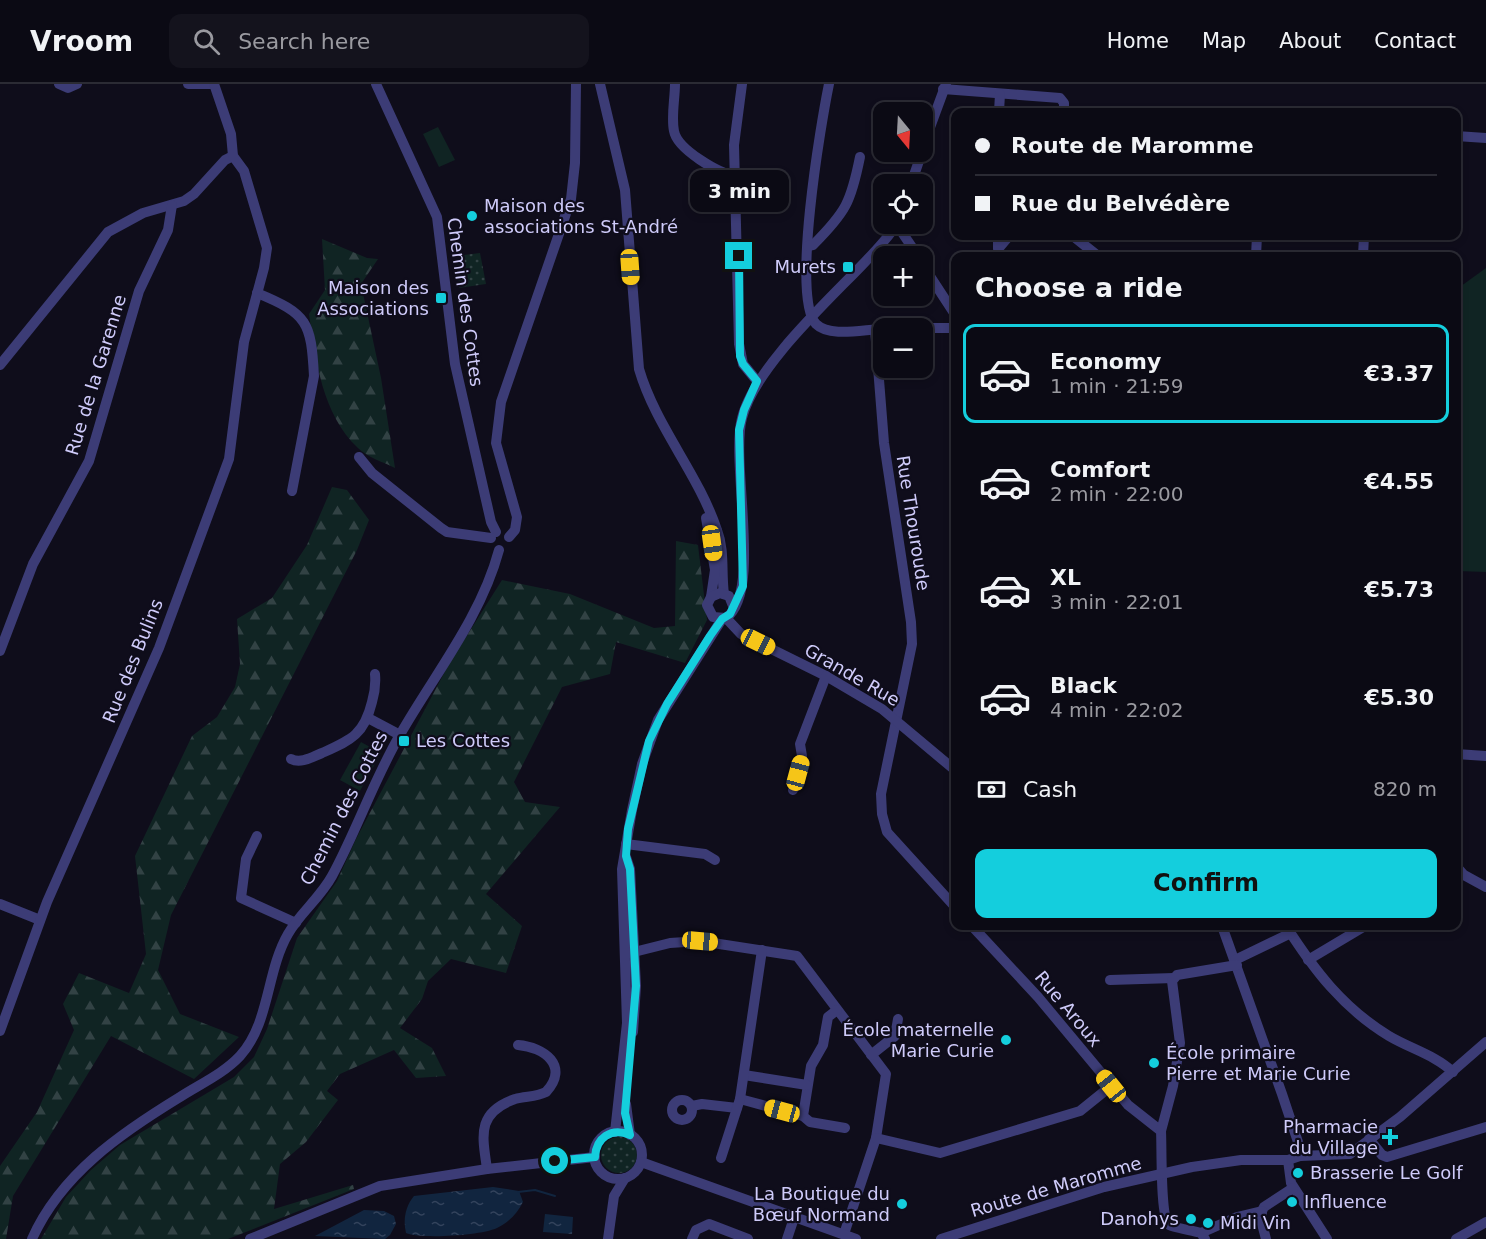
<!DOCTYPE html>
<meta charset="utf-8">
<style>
body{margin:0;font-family:"DejaVu Sans",sans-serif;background:#14131d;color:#f1f3f6;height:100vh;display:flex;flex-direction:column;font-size:22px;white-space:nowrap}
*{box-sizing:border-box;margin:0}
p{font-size:20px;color:#9a9aa0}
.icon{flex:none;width:33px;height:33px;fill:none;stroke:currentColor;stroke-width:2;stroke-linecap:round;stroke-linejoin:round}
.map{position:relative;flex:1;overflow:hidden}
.panel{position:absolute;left:951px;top:168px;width:510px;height:678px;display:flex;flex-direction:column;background:#0b0a14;border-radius:12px;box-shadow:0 3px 9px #0003,0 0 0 2px #2b2b34}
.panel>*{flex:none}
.top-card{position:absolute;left:951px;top:24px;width:510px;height:132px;border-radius:12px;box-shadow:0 3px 9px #0003,0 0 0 2px #2b2b34;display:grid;align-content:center;height:132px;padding:0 24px;background:#0b0a14}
.needle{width:39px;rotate:162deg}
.tools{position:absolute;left:873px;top:18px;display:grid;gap:12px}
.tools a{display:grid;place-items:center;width:60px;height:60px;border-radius:12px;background:#0b0a14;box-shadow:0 3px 9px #0003,0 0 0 2px #2b2b34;font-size:30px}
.end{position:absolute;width:27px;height:27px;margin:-14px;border:8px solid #14cedd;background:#111;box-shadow:0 0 0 3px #111}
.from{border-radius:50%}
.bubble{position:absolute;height:42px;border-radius:12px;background:#0b0a14;box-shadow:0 3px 9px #0003,0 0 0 2px #2b2b34;font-size:20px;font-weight:800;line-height:42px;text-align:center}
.car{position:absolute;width:18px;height:36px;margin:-18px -9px;border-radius:8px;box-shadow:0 0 4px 2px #0007;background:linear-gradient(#f5c518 24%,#345 0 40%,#f5c518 0 76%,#345 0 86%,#f5c518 0)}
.top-card b{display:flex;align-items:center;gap:21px;height:57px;font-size:22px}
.top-card b+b{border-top:2px solid #2b2b34}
.top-card i{width:15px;height:15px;background:#f1f3f6}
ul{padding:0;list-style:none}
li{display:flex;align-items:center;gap:18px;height:99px;margin:0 12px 9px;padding:0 12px;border:3px solid transparent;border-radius:12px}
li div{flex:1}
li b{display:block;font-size:22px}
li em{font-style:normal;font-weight:800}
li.on{border-color:#14cedd}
li>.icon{width:54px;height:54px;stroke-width:1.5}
h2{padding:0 24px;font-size:27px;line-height:72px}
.pay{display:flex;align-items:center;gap:15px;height:66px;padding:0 24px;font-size:22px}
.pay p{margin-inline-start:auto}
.primary-button{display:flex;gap:12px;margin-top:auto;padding:12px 24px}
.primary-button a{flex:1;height:69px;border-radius:12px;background:#14cedd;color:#111;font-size:24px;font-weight:800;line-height:69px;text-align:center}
header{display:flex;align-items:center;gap:36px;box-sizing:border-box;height:84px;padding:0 30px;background:#0b0a14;border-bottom:2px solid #2b2b34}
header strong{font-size:28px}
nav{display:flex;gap:33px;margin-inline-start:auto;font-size:21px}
.search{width:420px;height:54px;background:#14131d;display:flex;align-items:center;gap:15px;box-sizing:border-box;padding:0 21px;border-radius:12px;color:#9a9aa0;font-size:22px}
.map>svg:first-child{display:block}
.grass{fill:url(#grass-dots)}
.forest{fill:url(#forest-firs)}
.pitch{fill:#102423}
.water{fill:url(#water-ripples)}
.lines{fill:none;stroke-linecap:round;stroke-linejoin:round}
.stream{stroke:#11253f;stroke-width:2}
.minor{stroke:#3c3c76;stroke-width:10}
.route{stroke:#14cedd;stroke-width:8}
.poi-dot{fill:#14cedd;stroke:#0f0d1b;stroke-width:2}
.labels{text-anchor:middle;stroke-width:4.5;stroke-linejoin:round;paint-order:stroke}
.poi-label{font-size:18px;fill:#cfcbfa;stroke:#0f0d1b;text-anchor:start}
.street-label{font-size:18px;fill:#cfcbfa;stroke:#0f0d1b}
</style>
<header>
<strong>Vroom</strong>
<div class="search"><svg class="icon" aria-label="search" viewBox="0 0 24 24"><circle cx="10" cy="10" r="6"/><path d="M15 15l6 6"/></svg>Search here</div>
<nav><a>Home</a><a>Map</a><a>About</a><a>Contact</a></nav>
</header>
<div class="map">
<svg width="1486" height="1155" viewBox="0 0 1486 1155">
<defs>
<pattern id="grass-dots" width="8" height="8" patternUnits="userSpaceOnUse" patternTransform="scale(1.5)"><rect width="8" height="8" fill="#102423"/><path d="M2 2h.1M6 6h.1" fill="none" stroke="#324244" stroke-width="1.8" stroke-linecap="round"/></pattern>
<pattern id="forest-firs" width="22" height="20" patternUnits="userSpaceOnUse" patternTransform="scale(1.5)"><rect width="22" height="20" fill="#102423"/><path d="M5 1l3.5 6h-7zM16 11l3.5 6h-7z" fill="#324244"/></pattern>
<pattern id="water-ripples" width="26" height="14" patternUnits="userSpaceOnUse" patternTransform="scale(1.5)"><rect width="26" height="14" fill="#11253f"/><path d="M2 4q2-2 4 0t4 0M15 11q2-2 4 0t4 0" fill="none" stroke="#33435c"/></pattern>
</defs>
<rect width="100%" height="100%" fill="#0f0d1b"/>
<!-- grass -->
<g class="grass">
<polygon points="480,169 486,200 459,204 456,172"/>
<circle cx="619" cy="1071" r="18"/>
</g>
<!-- forest -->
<g class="forest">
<path d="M322 155 367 174 378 175 361 200 381 294 395 384C383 378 367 373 358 364 322 330 316 277 309 230L325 206Z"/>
<polygon points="332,403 347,406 369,436 357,466 171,831 158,886 180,930 239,953 194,995 111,952 13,1112 6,1155 0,1155 0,1082 37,1028 74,946 63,920 79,889 129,909 146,870 135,772 192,652 217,633 235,603 240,580 237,535 272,514 307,461"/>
<polygon points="676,457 698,461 707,536 685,579 616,558 610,590 562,603 514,698 525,718 560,723 486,810 522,842 506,889 451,875 428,897 422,915 400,944 432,964 446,992 416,994 394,966 340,990 327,1007 338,1016 306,1058 280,1080 274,1125 353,1101 354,1105 228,1155 41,1155 66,1113 91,1086 120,1061 234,993 254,973 267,945 297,854 337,797 356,755 449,580 502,496 570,510 654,544 675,542"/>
</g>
<!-- pitch -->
<g class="pitch">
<polygon points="438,43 455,76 439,83 423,50"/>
<polygon points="1486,184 1486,488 1457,487 1457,205"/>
<polygon points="361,658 381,669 360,707 340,696"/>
</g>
<!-- water -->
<g class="water">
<path d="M493 1103 519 1107 523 1118C517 1130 509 1138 497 1144 479 1152 420 1155 406 1149 403 1136 405 1123 414 1112Z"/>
<polygon points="364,1126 384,1127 394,1132 396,1140 390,1151 385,1155 315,1152"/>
<polygon points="545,1130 573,1133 572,1150 543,1148"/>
</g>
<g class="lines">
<!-- stream -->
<polyline class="stream" points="518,1108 535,1106 555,1112"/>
<!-- minor -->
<g class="minor">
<polyline points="59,0 68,4 77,0"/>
<polyline points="188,0 211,0"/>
<polyline points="376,0 437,133 455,280 491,438 496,448"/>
<path d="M600 0 625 106 639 285C656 343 698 389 717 446 725 467 721 488 724 510"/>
<path d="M675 0C675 14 671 33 674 47 677 65 719 90 736 92"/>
<polyline points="742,0 734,61 739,260 743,280 757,297"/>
<path d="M829 0C821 39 791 214 816 240 830 254 865 245 884 245"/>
<polyline points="943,5 1060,14 1064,19 1064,28"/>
<polyline points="999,28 1000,10"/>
<polyline points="1456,52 1486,54"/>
<polyline points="922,65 946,0"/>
<polyline points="911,100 922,68"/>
<polyline points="897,141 918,172"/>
<polyline points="998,152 998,165 1009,152"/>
<polyline points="1073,152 1098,172"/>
<path d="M808 162 813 161C846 128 851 118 860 73"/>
<polyline points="1256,172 1257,152"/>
<polyline points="1363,172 1364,152"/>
<polyline points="922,180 956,232"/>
<path d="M257 209C308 230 311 238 314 292L292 407"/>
<polyline points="890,244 956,244"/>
<polyline points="875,245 884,359 911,538 912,560 881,710 882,730 887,748 956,824"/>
<polyline points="0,281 108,148 143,129 184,117 194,110 225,76 233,72"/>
<polyline points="359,373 372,389 441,444 447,448 491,454"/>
<polyline points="706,434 715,486 711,513"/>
<polyline points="509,453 515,446 517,433 496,359 501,318 571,115 575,79 576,0"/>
<path d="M733 522 729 512 720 509 711 513 707 521 713 533 726 534C763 508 730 380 742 334 755 283 828 217 865 178 876 166 889 153 897 140"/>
<polyline points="726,534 741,550 826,592 882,625 956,687"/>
<polyline points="0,567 33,480 89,377 139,207 168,146 172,121"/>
<polyline points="368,634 400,651"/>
<polyline points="1456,670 1486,672"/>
<path d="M291 675C301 680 312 673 322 669 351 656 364 651 372 618 375 608 376 601 375 590"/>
<polyline points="793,706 802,672 800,660 826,592"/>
<polyline points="257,752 246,775 241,814 296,839"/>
<polyline points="626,760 705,770 715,776"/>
<polyline points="626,773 630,785 636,902 633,948"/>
<polyline points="1456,782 1464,791 1486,803"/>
<polyline points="0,820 40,836"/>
<path d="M972 842 1038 913 1128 1021 1161 1047C1162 1062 1160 1133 1169 1141 1171 1143 1195 1147 1201 1149L1205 1155"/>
<polyline points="1222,842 1282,1010 1299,1061 1300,1072"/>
<path d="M1286 842C1314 886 1343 924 1389 952 1411 965 1435 971 1453 988"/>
<polyline points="626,870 670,859 700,857 797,872 886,990 876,1054 844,1150"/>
<polyline points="1235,876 1291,849"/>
<polyline points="1308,876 1365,842"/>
<polyline points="1110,896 1174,894"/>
<polyline points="837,926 828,933 823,961 811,982 803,1032 810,1038 845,1044"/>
<polyline points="0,947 47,818 159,564 229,375 244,258 264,184 267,164 244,87 233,72 231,50 214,0"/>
<polyline points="871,971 895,952 898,935"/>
<polyline points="744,991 807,1001"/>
<polyline points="740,1015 803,1032"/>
<circle cx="682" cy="1026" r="10"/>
<polyline points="626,1020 630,1051"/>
<polyline points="692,1022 702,1020 737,1024"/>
<polyline points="1161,1047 1173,1002 1180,959 1172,897 1177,891 1237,881"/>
<circle cx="618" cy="1071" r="24"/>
<polyline points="615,1048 627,939 622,785 632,726 642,680 658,636 722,535"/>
<polyline points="876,1054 940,1069 1080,1027 1111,1002"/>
<polyline points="1369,1055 1382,1071 1387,1073 1486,1043"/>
<polyline points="721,1074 740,1015 762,866"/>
<polyline points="1288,1076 1291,1099 1327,1155"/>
<polyline points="641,1078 856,1155"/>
<path d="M487 1085C483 1054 475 1029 515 1015 526 1012 536 1013 546 1008 570 982 544 963 518 961"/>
<polyline points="1262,1127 1264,1123 1293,1104"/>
<polyline points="1262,1127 1261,1136 1266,1155"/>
<polyline points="1201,1149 1237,1133 1262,1127"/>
<path d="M32 1155C61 1090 121 1049 180 1013 200 1000 223 990 240 972 270 939 266 888 288 850 300 829 320 814 332 792 357 746 374 695 401 649 435 590 481 533 499 466"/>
<polyline points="250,1155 380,1102 487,1085 595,1073"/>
<polyline points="608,1155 614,1112 625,1094"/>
<polyline points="692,1155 696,1146 709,1140 748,1155"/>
<polyline points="787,1155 794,1134"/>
<polyline points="941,1155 1104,1103 1192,1083 1241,1076 1288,1076 1300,1072 1350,1070 1400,1033 1486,958"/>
<polyline points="1456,1155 1486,1138"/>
</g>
</g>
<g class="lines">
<!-- route -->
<path class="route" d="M555 1077 595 1073C596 1054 611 1043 630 1051L625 1029 636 902 630 785 626 772 628 745 649 657 667 620 710 552 722 535 730 530 743 502 739 346 744 326 757 297 743 280 740 272 739 172"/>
</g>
<!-- markers -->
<g class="poi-dot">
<circle cx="472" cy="132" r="6"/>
<rect x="842" y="177" width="12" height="12" rx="3"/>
<rect x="435" y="208" width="12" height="12" rx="3"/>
<rect x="398" y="651" width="12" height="12" rx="3"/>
<circle cx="1006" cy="956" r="6"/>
<circle cx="1154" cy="979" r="6"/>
<path d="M1387 1044h6v6h6v6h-6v6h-6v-6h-6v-6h6z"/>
<circle cx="1298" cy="1089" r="6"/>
<circle cx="1292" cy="1118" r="6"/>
<circle cx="902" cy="1120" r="6"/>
<circle cx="1191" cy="1135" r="6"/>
<circle cx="1208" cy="1139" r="6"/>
</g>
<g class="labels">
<!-- poi labels -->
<g class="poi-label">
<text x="484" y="128">Maison des<tspan x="484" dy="21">associations St-André</tspan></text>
<text x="836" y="189" text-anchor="end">Murets</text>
<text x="429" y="210" text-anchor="end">Maison des<tspan x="429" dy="21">Associations</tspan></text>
<text x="416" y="663">Les Cottes</text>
<text x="994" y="952" text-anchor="end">École maternelle<tspan x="994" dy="21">Marie Curie</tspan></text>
<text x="1166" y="975">École primaire<tspan x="1166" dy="21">Pierre et Marie Curie</tspan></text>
<text x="1378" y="1049" text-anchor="end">Pharmacie<tspan x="1378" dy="21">du Village</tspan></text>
<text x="1310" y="1095">Brasserie Le Golf</text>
<text x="890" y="1116" text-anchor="end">La Boutique du<tspan x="890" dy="21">Bœuf Normand</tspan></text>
<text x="1304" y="1124">Influence</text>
<text x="1179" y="1141" text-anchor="end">Danohys</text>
<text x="1220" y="1145">Midi Vin</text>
</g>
<!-- street labels -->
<g class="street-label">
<text transform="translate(465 218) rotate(82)" y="6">Chemin des Cottes</text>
<text transform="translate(96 291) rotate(-73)" y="6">Rue de la Garenne</text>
<text transform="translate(913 439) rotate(81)" y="6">Rue Thouroude</text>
<text transform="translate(133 577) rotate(-68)" y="6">Rue des Bulins</text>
<text transform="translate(852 591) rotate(30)" y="6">Grande Rue</text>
<text transform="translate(344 724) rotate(-63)" y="6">Chemin des Cottes</text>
<text transform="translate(1068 925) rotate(50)" y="6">Rue Aroux</text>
<text transform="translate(1056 1103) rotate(-16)" y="6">Route de Maromme</text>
</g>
</g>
</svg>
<div class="tools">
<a><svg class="needle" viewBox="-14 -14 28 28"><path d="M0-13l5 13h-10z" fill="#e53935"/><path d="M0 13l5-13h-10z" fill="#9a9aa0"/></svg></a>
<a><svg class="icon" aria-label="locate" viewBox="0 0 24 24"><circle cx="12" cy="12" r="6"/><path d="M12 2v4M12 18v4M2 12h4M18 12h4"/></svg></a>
<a>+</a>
<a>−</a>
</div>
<i class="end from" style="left:555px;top:1077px"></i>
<i class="end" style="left:739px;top:172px"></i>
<div class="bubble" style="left:690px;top:86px;width:99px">3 min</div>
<i class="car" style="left:630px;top:183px;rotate:176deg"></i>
<i class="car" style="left:712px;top:459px;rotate:172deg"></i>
<i class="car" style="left:758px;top:558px;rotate:116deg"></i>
<i class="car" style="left:798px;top:689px;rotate:15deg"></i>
<i class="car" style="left:700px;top:857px;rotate:95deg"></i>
<i class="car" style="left:1111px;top:1002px;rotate:321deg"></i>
<i class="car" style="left:782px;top:1027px;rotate:285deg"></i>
<div class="top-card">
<b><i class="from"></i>Route de Maromme</b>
<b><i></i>Rue du Belvédère</b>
</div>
<section class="panel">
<h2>Choose a ride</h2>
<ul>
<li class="on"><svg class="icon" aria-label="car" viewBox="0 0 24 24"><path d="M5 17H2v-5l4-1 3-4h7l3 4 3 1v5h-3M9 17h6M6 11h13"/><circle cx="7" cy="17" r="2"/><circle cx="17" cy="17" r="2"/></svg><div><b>Economy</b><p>1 min · 21:59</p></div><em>€3.37</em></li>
<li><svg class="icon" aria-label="car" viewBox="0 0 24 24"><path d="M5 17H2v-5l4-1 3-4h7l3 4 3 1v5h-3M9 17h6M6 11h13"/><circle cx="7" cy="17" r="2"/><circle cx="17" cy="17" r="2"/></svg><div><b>Comfort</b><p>2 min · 22:00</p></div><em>€4.55</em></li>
<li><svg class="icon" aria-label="car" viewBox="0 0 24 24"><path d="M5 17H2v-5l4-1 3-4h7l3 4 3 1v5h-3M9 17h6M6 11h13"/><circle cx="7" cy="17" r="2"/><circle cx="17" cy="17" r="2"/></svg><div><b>XL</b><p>3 min · 22:01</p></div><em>€5.73</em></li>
<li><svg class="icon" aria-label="car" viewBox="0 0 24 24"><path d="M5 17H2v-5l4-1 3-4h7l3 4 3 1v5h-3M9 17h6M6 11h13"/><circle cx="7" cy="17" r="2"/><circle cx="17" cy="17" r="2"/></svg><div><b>Black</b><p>4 min · 22:02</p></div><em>€5.30</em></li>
</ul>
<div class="pay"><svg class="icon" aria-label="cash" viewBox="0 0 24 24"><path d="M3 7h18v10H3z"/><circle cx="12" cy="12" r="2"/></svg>Cash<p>820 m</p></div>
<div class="primary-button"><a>Confirm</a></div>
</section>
</div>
